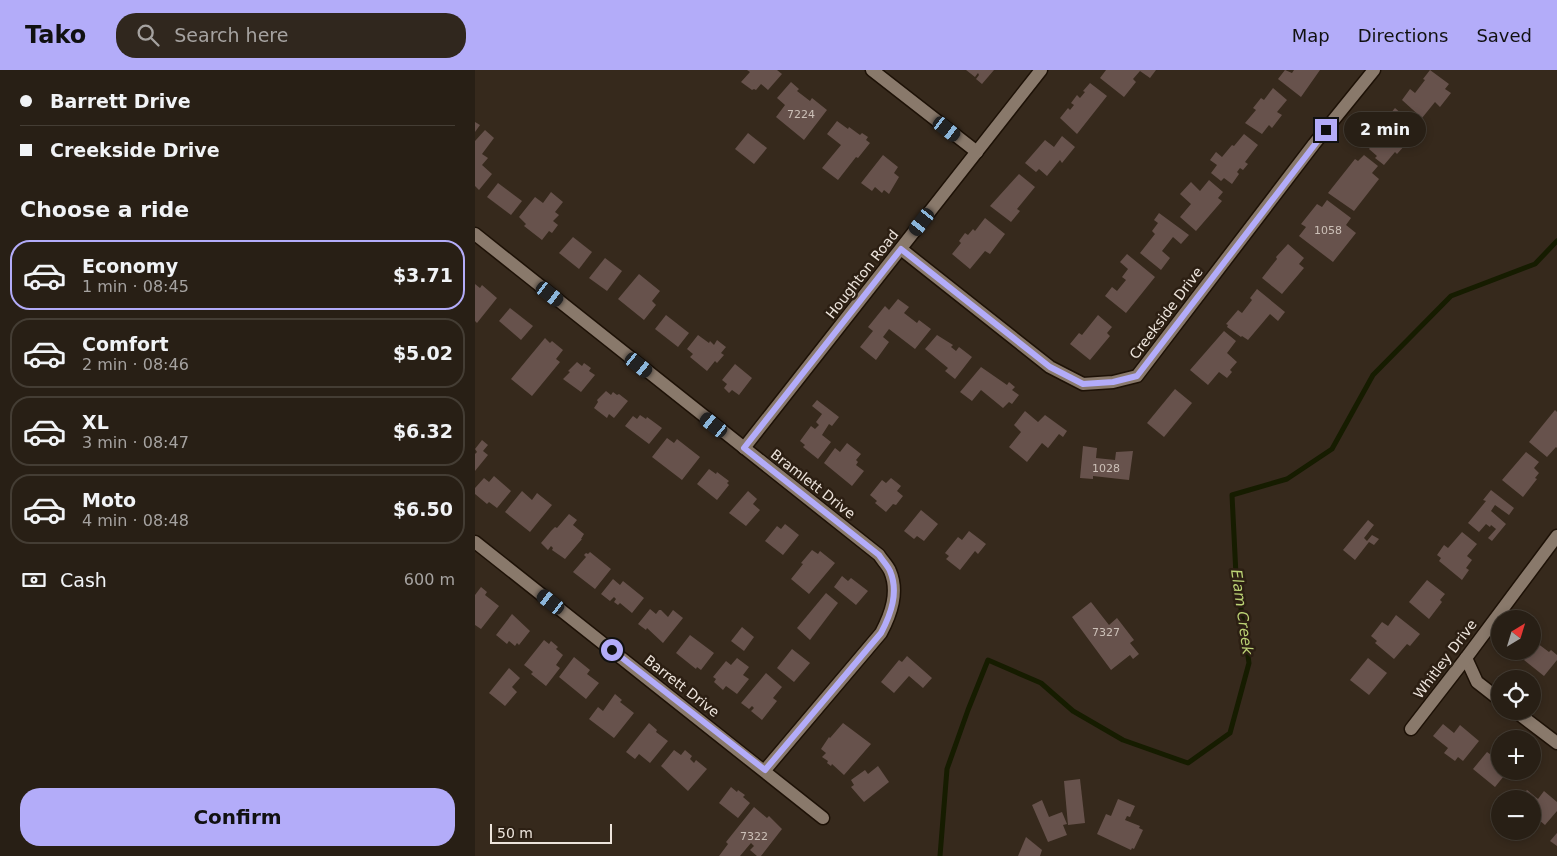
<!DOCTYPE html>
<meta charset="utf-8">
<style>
body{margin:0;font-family:"DejaVu Sans",sans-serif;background:#30271e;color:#f1f3f6;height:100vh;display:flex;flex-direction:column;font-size:19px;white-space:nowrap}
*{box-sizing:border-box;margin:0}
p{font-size:16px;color:#a5a2a0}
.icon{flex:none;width:28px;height:28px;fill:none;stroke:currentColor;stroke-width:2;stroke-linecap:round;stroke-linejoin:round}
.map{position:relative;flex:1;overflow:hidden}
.side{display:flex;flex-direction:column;background:#281f15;width:475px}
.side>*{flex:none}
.top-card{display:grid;align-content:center;height:110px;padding:0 20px;background:#281f15}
.needle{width:32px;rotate:38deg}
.fabs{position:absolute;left:1016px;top:540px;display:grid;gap:10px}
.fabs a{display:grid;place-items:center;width:50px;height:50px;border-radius:50%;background:#281f15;box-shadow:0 2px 8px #0003,0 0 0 1px #443d34;font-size:25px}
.scale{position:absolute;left:15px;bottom:12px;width:122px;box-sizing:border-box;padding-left:5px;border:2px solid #ede4dc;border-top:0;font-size:14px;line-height:18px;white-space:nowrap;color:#ede4dc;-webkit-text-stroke:4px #2c1f13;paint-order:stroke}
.end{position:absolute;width:22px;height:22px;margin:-11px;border:6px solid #b3acf9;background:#111;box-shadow:0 0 0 2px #111}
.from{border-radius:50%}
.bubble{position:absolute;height:35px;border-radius:18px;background:#281f15;box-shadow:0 2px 8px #0003,0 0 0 1px #443d34;font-size:16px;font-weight:600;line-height:35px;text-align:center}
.car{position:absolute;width:15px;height:30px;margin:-15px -8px;border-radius:6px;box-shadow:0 0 4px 1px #0007;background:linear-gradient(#222 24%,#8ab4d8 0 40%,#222 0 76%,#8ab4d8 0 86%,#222 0)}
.top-card b{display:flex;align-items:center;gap:18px;height:48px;font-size:19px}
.top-card b+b{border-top:1px solid #443d34}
.top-card i{width:12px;height:12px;background:#f1f3f6}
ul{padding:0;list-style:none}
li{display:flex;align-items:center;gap:15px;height:70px;margin:0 10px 8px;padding:0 10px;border:2px solid #443d34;border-radius:20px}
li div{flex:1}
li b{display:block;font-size:19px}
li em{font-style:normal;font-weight:600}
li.active{border-color:#b3acf9}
li>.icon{width:45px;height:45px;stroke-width:1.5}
h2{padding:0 20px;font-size:22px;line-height:60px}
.pay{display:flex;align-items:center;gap:12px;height:55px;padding:0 20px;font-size:19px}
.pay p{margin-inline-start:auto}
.action{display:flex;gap:10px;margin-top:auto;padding:10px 20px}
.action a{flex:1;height:58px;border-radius:20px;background:#b3acf9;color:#111;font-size:20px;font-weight:600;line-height:58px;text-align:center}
header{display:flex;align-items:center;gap:30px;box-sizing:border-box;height:70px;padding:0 25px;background:#b3acf9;color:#111}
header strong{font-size:24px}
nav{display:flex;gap:28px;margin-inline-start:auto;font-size:18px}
.search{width:350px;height:45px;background:#30271e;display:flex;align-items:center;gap:12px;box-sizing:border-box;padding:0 18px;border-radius:20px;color:#a5a2a0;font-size:19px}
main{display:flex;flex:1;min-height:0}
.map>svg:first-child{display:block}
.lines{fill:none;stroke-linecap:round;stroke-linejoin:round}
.stream{stroke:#161c00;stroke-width:5}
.building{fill:#67524c}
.street-casing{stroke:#1d1106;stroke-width:15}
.street{stroke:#89796b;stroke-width:12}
.route{stroke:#b3acf9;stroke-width:6}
.labels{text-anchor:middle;stroke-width:5;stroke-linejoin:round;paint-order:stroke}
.number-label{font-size:11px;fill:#ccc0b8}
.street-label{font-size:14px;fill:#ede4dc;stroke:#2c1f13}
.water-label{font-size:15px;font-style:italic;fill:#bcd375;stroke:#2c1f13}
</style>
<header>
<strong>Tako</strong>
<div class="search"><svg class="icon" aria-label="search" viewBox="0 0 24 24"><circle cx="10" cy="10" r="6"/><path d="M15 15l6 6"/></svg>Search here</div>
<nav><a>Map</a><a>Directions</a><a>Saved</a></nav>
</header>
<main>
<section class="side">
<div class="top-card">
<b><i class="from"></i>Barrett Drive</b>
<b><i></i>Creekside Drive</b>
</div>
<h2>Choose a ride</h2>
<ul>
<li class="active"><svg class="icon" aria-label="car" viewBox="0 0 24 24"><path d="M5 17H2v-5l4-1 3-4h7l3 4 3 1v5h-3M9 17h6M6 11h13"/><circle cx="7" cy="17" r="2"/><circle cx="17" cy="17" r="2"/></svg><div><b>Economy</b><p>1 min · 08:45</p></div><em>$3.71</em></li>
<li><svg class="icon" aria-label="car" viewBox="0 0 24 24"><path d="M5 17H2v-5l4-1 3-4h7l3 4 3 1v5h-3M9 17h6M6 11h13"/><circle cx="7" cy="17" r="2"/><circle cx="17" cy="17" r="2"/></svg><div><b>Comfort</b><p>2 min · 08:46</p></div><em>$5.02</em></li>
<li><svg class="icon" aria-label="car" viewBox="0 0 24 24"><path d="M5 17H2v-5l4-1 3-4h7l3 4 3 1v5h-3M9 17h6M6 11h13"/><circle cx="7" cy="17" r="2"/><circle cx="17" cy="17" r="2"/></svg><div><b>XL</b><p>3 min · 08:47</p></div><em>$6.32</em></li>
<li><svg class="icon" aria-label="car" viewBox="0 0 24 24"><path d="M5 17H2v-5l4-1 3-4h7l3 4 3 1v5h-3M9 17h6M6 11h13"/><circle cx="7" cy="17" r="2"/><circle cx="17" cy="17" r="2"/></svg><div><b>Moto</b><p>4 min · 08:48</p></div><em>$6.50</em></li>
</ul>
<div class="pay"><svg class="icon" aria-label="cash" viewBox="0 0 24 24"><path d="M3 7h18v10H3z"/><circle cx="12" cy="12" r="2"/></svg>Cash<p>600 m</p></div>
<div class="action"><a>Confirm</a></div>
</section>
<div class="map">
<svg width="1082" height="786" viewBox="0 0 1082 786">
<rect width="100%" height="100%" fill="#36291c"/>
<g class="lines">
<!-- stream -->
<polyline class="stream" points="465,786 472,699 493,640 513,590 566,613 598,641 648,670 713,693 755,663 774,593 761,505 757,425 812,409 857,379 898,305 976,226 1060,194 1082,171"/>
</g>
<!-- building -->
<g class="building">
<polygon points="272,0 302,0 307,4 293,20 286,14 281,20 279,19 277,20 266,12 275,2"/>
<polygon points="491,0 519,0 507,14 501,9 504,5 503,3 500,7"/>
<polygon points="631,0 681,0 675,8 665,1 658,9 661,12 649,27 625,8"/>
<polygon points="810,0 817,3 819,0 845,0 826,27 803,9"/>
<polygon points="955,0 974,14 970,19 976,23 965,37 960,32 947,48 927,30 935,19 940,23 950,10 948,9"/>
<polygon points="316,12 324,19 322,21 335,31 337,28 352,40 329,70 301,47 310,35 302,28"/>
<polygon points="615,13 632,26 602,64 585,48 593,38 595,40 599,35 596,33 602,25 605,28 610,22 608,21"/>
<polygon points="798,18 812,30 802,42 807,45 797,58 794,55 787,64 770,53 781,40 778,38 786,28 789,30"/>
<polygon points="920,38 946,61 938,70 933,66 928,72 931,74 922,84 920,82 909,95 900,88 902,86 894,79 914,53 910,50"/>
<polygon points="362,51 373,59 374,57 385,65 387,63 393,67 391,70 395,73 383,88 381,87 363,110 347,98 366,75 352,64"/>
<polygon points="0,52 5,55 0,62"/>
<polygon points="10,60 19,68 7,84 13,88 7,95 17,104 4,120 0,116 0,71"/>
<polygon points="273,63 292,78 279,94 260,79"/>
<polygon points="769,64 783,75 770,92 773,94 768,100 765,98 762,102 764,104 757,114 749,108 746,111 736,103 742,95 735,90 741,82 747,87 757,75 759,76"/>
<polygon points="587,66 600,77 587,93 585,90 572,106 564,99 561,102 550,93 570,70 579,77"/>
<polygon points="408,85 423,97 419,103 424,107 414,124 409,120 407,123 400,117 397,121 386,113"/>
<polygon points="889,85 903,96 897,103 904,109 879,141 853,123 880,89 883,91"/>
<polygon points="544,104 560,117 542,139 545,141 536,152 515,136"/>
<polygon points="734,110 748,122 743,128 747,131 721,161 705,147 716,134 705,124 716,112 725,121"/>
<polygon points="23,113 47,131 36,145 12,127"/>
<polygon points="76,122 88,132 80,142 84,145 78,151 83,155 77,163 74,161 67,170 49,156 51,154 44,147 60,127 68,133"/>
<polygon points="852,130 876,148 871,155 881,163 858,192 824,166 831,157 826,154 842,134 847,137"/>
<polygon points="684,143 714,165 706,174 698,167 687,181 695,188 686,200 665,183 680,164 677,161 683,153 679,150"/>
<polygon points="510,148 530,164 515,184 510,181 495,199 477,184 486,173 484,171 490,163 493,165 498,159 500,161"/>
<polygon points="98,167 117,182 104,199 84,183"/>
<polygon points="813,174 829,188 824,194 829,198 807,224 787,208 802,189 801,187"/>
<polygon points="652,184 680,207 651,243 630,226 637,217 642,221 651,210 647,207 653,199 645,192"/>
<polygon points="130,188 147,201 132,221 114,208"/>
<polygon points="164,204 185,221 177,231 181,235 169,250 143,229"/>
<polygon points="0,214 5,218 7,215 22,228 2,253 0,251"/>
<polygon points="782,219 810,242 803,251 795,244 773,270 767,266 766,267 752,257 753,255 751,254 763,240 767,243 777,230 775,228"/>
<polygon points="423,229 434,237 429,243 442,253 444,250 456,259 440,279 414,259 408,267 414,272 401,290 385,277 398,261 393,257 410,236 414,240"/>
<polygon points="35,238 58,256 46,270 24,251"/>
<polygon points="191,245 214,263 203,277 180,259"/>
<polygon points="623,245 637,257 632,263 635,266 615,290 595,274 604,263 607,265"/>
<polygon points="749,261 761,271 752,283 762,292 755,300 757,302 752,308 744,302 733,315 715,300"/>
<polygon points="223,265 234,273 235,271 239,275 242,270 251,277 246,283 249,285 242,293 240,291 232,301 215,287 218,284 212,279"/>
<polygon points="462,265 478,275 476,277 481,281 484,277 497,287 480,309 470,301 473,298 450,279"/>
<polygon points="70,268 75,273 77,271 88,280 81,289 85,292 57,326 36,309"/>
<polygon points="102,292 107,296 109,293 116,298 114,301 120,305 106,322 88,309 95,302 93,301"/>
<polygon points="260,294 277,308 264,325 257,320 254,323 249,318 252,314 247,310"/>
<polygon points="506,297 532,315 534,312 540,317 537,320 544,325 537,334 534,332 528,338 506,320 497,331 485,322"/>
<polygon points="700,319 717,333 689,367 672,353"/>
<polygon points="131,321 136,325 138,322 142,325 144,324 153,331 139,348 134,344 132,348 119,338 123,332 122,330"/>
<polygon points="342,330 364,347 357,356 354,354 347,365 356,372 343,389 328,377 330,375 325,371 336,356 340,359 344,355 341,352 347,344 337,336"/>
<polygon points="1080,340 1082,342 1082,378 1081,377 1072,387 1054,372"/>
<polygon points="550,341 563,352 570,345 592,361 588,367 584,364 573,378 567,373 552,392 534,377 546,362 539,355"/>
<polygon points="165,345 171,349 172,347 187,358 174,374 150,356 158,346 162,349"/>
<polygon points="192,368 199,373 202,369 225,387 207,410 177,387"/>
<polygon points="7,370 13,375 8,381 13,385 0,401 0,384 2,382 0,379"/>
<polygon points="372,373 386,384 381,390 383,392 381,395 389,401 377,416 349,393 360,378 365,382"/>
<polygon points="608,376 622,378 621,388 640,390 641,382 658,381 654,410 618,406 618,409 605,408"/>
<polygon points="1051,382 1064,392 1059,398 1064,403 1060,408 1062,409 1048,427 1027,410"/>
<polygon points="234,399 241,404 242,402 254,411 252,413 254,415 242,430 222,414"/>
<polygon points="19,406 36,421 22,438 14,432 12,434 0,424 0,418 9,408 14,412"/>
<polygon points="416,408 426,416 422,421 428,426 421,435 418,434 411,442 400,433 402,431 395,425 407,410 411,413"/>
<polygon points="1016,420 1039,438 1034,445 1020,435 1016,441 1031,454 1017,471 1013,468 1021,459 1016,455 1015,457 1011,454 1004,462 993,453 1011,431 1008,430"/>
<polygon points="47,421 57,430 62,423 77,435 55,462 30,442"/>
<polygon points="273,421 282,429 278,434 285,440 271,456 254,443"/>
<polygon points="446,440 463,454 449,471 442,466 439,469 429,461"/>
<polygon points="94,444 102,450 98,455 109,464 106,469 107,469 90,489 77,480 78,478 76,476 73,480 66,473 76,461 80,457 82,458"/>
<polygon points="893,450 899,455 889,468 892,471 897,465 904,469 899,475 894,472 880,490 868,480"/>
<polygon points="310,454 324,465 308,485 290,471 302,456 306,459"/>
<polygon points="494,461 511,474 503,484 500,481 485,500 471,489 474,486 470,483 483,467 487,470"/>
<polygon points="987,462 1002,474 992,486 997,490 991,498 994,500 987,510 964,491 966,488 962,485 969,475 973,478"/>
<polygon points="337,480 343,484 345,481 360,493 334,524 316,509 328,494 326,493"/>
<polygon points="115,482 136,499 120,519 98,502 111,487 109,485 111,483 113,484"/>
<polygon points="367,506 373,511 376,508 393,521 381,535 359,517"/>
<polygon points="138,509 145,515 148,511 169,528 157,543 145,533 143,535 139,532 141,529 139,527 135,531 126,524"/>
<polygon points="952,510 970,524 965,530 967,532 954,549 934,532"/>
<polygon points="6,517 12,522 10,525 24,536 6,559 0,555 0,525"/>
<polygon points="351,523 363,533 335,570 322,558"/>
<polygon points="616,532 634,555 642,548 659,570 655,573 664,584 658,589 655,585 636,600 597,547"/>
<polygon points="175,539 181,544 184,540 186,540 193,547 198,540 208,548 188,573 172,558 171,560 163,554"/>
<polygon points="37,544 55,561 44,575 42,573 40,576 34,571 32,574 21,565"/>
<polygon points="921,545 945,564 935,576 932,574 919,589 900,573 902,571 896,566 907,552 913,556"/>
<polygon points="267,557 279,567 269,581 256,571"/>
<polygon points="215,565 239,583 226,600 222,597 221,599 201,583"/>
<polygon points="69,570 74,574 76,571 83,577 81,579 88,585 81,595 85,598 71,616 56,604 58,602 49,595"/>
<polygon points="1062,573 1074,582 1076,580 1082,585 1082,590 1069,606 1049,590 1056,581 1058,581"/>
<polygon points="317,579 335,593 319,612 302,598"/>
<polygon points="432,586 457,608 448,618 434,606 419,623 406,612 424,590 427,592"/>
<polygon points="99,587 115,600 112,604 124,613 111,629 84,607"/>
<polygon points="262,588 274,597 268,605 274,609 262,624 251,616 248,620 239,612 241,609 238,607 251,591 256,595"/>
<polygon points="893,588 912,603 894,625 875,610"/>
<polygon points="34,598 45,608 37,617 42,622 30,636 14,623"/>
<polygon points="291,603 307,617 298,628 302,631 287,650 276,641 279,638 277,636 274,639 266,633"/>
<polygon points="140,624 147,630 145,632 159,643 139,668 114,649 123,637 128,641"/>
<polygon points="174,653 182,660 181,662 193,671 175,693 164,684 160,689 151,682"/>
<polygon points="368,653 396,674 369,705 357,694 356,696 352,693 353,691 347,687 351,683 346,679 354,667 355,668"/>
<polygon points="968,654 979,663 985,655 1004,671 988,691 983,687 980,691 969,683 973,678 958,666"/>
<polygon points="199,680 206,685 210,680 217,686 215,689 219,693 221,690 232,699 213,721 186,696"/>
<polygon points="1012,682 1019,687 1021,684 1025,687 1025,701 1033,701 1020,717 998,699"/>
<polygon points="403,696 414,712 389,732 376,717 379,715 376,710 390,700 393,704"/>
<polygon points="605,709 610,753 593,755 589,711"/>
<polygon points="256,717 262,722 263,720 270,725 268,727 275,733 263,748 244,733"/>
<polygon points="1052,720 1063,729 1069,721 1082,732 1082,741 1070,755 1058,745 1058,729 1044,729"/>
<polygon points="643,729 660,736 655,747 652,746 650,750 665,756 664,758 668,760 659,779 657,778 656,780 622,764 631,744 636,746"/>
<polygon points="567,730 574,747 587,742 592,754 588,755 592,765 573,772 557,735"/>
<polygon points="279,737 292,748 294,746 307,759 286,786 282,786 275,780 279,776 276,773 265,786 244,786 253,774 251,772"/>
<polygon points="1082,763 1082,776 1075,771"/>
<polygon points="551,767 567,780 565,786 543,786"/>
</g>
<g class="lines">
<!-- street casing -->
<g class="street-casing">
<g id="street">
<polyline points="397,0 502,82"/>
<path d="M0 164 404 485C407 490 413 496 415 501 424 522 416 544 406 563L290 700"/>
<polyline points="426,179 575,297 608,314 638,312 662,306 839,74 899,0"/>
<polyline points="269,378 566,0"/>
<polyline points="0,472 348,748"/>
<polyline points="991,588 1002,612 1025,630"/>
<polyline points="1040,641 1082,673"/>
<polyline points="936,659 991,588 1082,466"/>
</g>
</g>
<!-- street -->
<use href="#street" class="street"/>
</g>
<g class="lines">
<!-- route -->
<path class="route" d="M137 580 290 700 406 563C416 544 424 522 415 501 413 496 407 490 404 485L269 378 426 179 575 297 608 314 638 312 662 306 851 60"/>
</g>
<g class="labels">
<!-- number labels -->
<g class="number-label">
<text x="326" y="48">7224</text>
<text x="853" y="164">1058</text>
<text x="631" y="402">1028</text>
<text x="631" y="566">7327</text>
<text x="279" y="770">7322</text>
</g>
<!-- street labels -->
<g class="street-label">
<text transform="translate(387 204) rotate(-52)" y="5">Houghton Road</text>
<text transform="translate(691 243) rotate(-53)" y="5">Creekside Drive</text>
<text transform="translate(338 414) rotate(38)" y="5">Bramlett Drive</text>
<text transform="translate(970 589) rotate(-53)" y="5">Whitley Drive</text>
<text transform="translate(207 616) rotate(38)" y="5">Barrett Drive</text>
</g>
<!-- water labels -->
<g class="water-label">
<text transform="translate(767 542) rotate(82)" y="5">Elam Creek</text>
</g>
</g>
</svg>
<div class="fabs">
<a><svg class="needle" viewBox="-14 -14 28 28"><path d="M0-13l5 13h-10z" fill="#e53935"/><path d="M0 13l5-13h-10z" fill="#a5a2a0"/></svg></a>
<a><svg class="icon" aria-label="locate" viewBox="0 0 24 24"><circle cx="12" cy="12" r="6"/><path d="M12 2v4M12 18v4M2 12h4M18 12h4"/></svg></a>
<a>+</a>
<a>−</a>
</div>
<div class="scale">50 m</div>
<i class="end from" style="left:137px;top:580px"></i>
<i class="end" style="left:851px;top:60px"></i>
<div class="bubble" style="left:869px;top:42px;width:82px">2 min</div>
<i class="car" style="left:472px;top:59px;rotate:128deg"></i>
<i class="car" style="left:447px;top:152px;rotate:218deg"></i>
<i class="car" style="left:75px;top:224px;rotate:128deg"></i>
<i class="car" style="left:164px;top:295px;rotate:129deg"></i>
<i class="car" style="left:239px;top:355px;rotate:309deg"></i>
<i class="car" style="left:76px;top:532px;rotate:308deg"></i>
</div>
</main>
